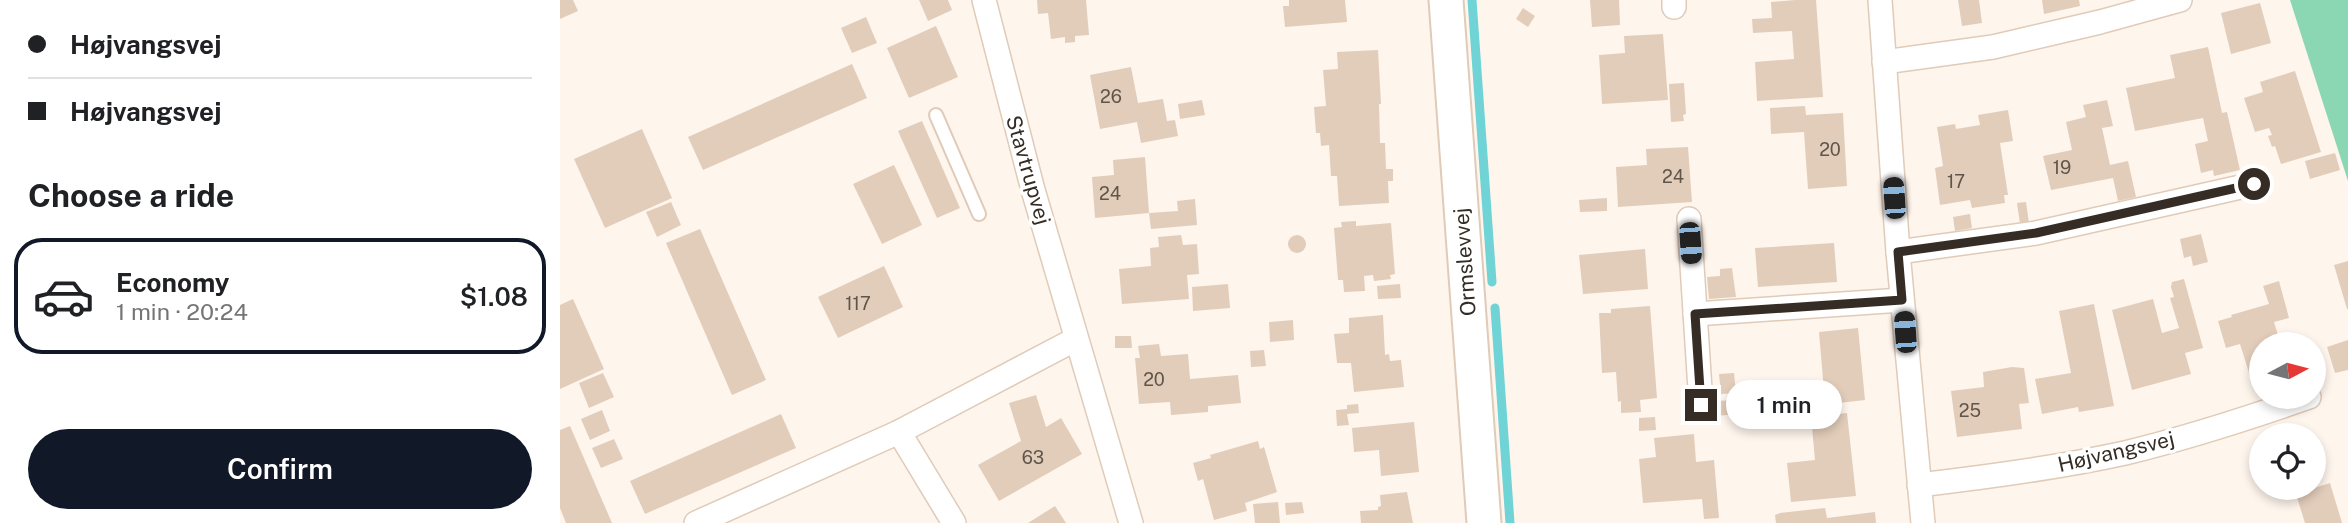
<!DOCTYPE html>
<meta charset="utf-8">
<style>
body{margin:0;font-family:"Public Sans",sans-serif;background:#f2f2f2;color:#202124;height:100vh;display:flex;flex-direction:column;font-size:26px;white-space:nowrap}
*{box-sizing:border-box;margin:0}
p{font-size:23px;color:#757577}
.icon{flex:none;width:38px;height:38px;fill:none;stroke:currentColor;stroke-width:2;stroke-linecap:round;stroke-linejoin:round}
.map{position:relative;flex:1;overflow:hidden}
.details{display:flex;flex-direction:column;background:#fff;width:560px}
.details>*{flex:none}
.hud{display:grid;align-content:center;height:154px;padding:0 28px;background:#fff}
.needle{width:46px;rotate:83deg}
.buttons{position:absolute;left:1689px;top:332px;display:grid;gap:14px}
.buttons a{display:grid;place-items:center;width:77px;height:77px;border-radius:50%;background:#fff;box-shadow:0 4px 10px #0003;font-size:35px}
.end{position:absolute;width:32px;height:32px;margin:-16px;border:9px solid #352d25;background:#fff;box-shadow:0 0 0 4px #fff}
.from{border-radius:50%}
.bubble{position:absolute;height:49px;border-radius:24px;background:#fff;box-shadow:0 4px 10px #0003;font-size:23px;font-weight:600;line-height:49px;text-align:center}
.car{position:absolute;width:21px;height:42px;margin:-21px -10px;border-radius:9px;box-shadow:0 0 5px 2px #0007;background:linear-gradient(#222 24%,#8ab4d8 0 40%,#222 0 76%,#8ab4d8 0 86%,#222 0)}
.hud b{display:flex;align-items:center;gap:24px;height:66px;font-size:26px}
.hud b+b{border-top:2px solid #e0e0e0}
.hud i{width:18px;height:18px;background:#202124}
ul{padding:0;list-style:none}
li{display:flex;align-items:center;gap:21px;height:116px;margin:0 14px 10px;padding:0 14px;border:4px solid transparent;border-radius:28px}
li div{flex:1}
li b{display:block;font-size:26px}
li em{font-style:normal;font-weight:600}
li.selected{border-color:#111827}
li>.icon{width:63px;height:63px;stroke-width:1.5}
h2{padding:0 28px;font-size:32px;line-height:84px}
.cta{display:flex;gap:14px;margin-top:auto;padding:14px 28px}
.cta a{flex:1;height:80px;border-radius:42px;background:#111827;color:#fff;font-size:28px;font-weight:600;line-height:80px;text-align:center}
main{display:flex;flex:1;min-height:0}
.map>svg:first-child{display:block}
.green{fill:#8cd7b3}
.lines{fill:none;stroke-linecap:round;stroke-linejoin:round}
.stream{stroke:#70d3d5;stroke-width:9}
.building{fill:#e2cdba}
.lane-casing{stroke:#e0cbb8;stroke-width:16}
.street-casing{stroke:#e0cbb8;stroke-width:26}
.secondary-casing{stroke:#e0cbb8;stroke-width:37}
.lane{stroke:#fff;stroke-width:12}
.street{stroke:#fff;stroke-width:23}
.secondary{stroke:#fff;stroke-width:33}
.route{stroke:#352d25;stroke-width:9}
.labels{text-anchor:middle;stroke-width:7;stroke-linejoin:round;paint-order:stroke}
.number-label{font-size:18px;fill:#60554a}
.street-label{font-size:21px;fill:#352d25;stroke:#fff}
</style>
<main>
<section class="details">
<div class="hud">
<b><i class="from"></i>Højvangsvej</b>
<b><i></i>Højvangsvej</b>
</div>
<h2>Choose a ride</h2>
<ul>
<li class="selected"><svg class="icon" aria-label="car" viewBox="0 0 24 24"><path d="M5 17H2v-5l4-1 3-4h7l3 4 3 1v5h-3M9 17h6M6 11h13"/><circle cx="7" cy="17" r="2"/><circle cx="17" cy="17" r="2"/></svg><div><b>Economy</b><p>1 min · 20:24</p></div><em>$1.08</em></li>
</ul>
<div class="cta"><a>Confirm</a></div>
</section>
<div class="map">
<svg width="1788" height="523" viewBox="0 0 1788 523">
<rect width="100%" height="100%" fill="#fef5ed"/>
<!-- green -->
<polygon class="green" points="1730,0 1788,0 1788,181"/>
<g class="lines">
<!-- stream -->
<g class="stream">
<polyline points="912,0 932,282"/>
<polyline points="935,308 950,523"/>
</g>
</g>
<!-- building -->
<g class="building">
<polygon points="0,0 13,0 18,11 0,19"/>
<polygon points="359,0 388,0 392,10 368,21"/>
<polygon points="477,0 526,0 529,35 515,36 515,42 505,43 505,37 491,39 488,13 478,14"/>
<polygon points="729,0 785,0 787,22 725,27 723,6 729,6"/>
<polygon points="1030,0 1059,0 1060,25 1032,27"/>
<polygon points="1235,0 1256,0 1263,97 1197,101 1195,62 1234,59 1232,31 1193,33 1192,19 1212,18 1211,2"/>
<polygon points="1398,0 1419,0 1422,23 1402,26"/>
<polygon points="1482,0 1519,0 1520,6 1484,14"/>
<polygon points="1700,3 1711,43 1671,54 1661,13"/>
<polygon points="963,8 975,16 968,27 956,19"/>
<polygon points="306,17 317,43 292,53 281,28"/>
<polygon points="376,26 398,77 349,98 327,48"/>
<polygon points="1103,34 1108,100 1042,104 1039,55 1065,53 1064,36"/>
<polygon points="1648,47 1662,113 1667,112 1680,170 1654,176 1653,170 1641,173 1635,144 1648,141 1643,118 1575,131 1566,88 1615,78 1610,55"/>
<polygon points="818,50 821,104 819,104 820,143 825,143 826,169 833,169 833,181 828,181 829,203 779,206 777,176 771,176 769,145 761,146 760,133 756,133 754,107 766,106 763,70 778,69 777,52"/>
<polygon points="292,64 307,98 143,170 128,137"/>
<polygon points="571,67 578,103 603,99 607,121 615,120 618,136 581,143 577,122 540,129 530,75"/>
<polygon points="1735,71 1761,152 1721,164 1715,146 1712,147 1708,136 1712,135 1709,128 1695,132 1684,98 1703,92 1700,82"/>
<polygon points="1124,83 1126,114 1123,115 1124,121 1111,122 1109,84"/>
<polygon points="642,100 645,115 620,119 618,104"/>
<polygon points="1547,100 1553,126 1542,128 1550,165 1568,161 1576,197 1558,201 1553,178 1491,190 1483,156 1512,150 1506,122 1526,117 1523,105"/>
<polygon points="1245,106 1246,115 1283,113 1287,186 1248,189 1244,132 1211,134 1210,108"/>
<polygon points="1448,110 1453,141 1440,143 1448,195 1444,195 1445,203 1412,208 1410,200 1380,205 1375,168 1383,166 1377,127 1395,124 1396,129 1420,125 1418,115"/>
<polygon points="362,121 400,208 377,218 338,131"/>
<polygon points="82,129 112,198 45,228 14,159"/>
<polygon points="1128,147 1132,202 1058,207 1056,167 1087,165 1086,149"/>
<polygon points="1775,153 1780,170 1750,179 1745,161"/>
<polygon points="585,157 589,213 535,218 532,177 554,175 553,160"/>
<polygon points="334,165 362,225 322,244 293,184"/>
<polygon points="1047,198 1047,211 1020,212 1019,200"/>
<polygon points="635,199 637,225 591,229 589,213 618,211 617,201"/>
<polygon points="111,202 121,225 97,237 86,212"/>
<polygon points="1466,202 1469,223 1460,224 1457,203"/>
<polygon points="1410,214 1412,228 1395,231 1393,217"/>
<polygon points="796,221 796,226 831,223 835,274 830,275 831,279 814,281 813,275 804,276 805,291 784,292 783,280 778,280 774,228 782,227 781,222"/>
<polygon points="140,229 206,380 172,395 106,243"/>
<polygon points="1641,234 1648,262 1633,266 1631,256 1624,258 1620,239"/>
<polygon points="621,235 623,245 637,244 639,274 627,275 629,299 562,304 559,269 591,266 590,248 599,247 598,237"/>
<circle cx="737" cy="244" r="9"/>
<polygon points="1274,243 1277,282 1198,287 1195,248"/>
<polygon points="1085,249 1088,289 1023,294 1019,255"/>
<polygon points="1788,261 1788,309 1787,309 1774,265"/>
<polygon points="324,266 343,307 278,338 258,297"/>
<polygon points="1172,268 1176,297 1149,299 1147,277 1160,276 1160,269"/>
<polygon points="1624,279 1643,348 1625,353 1631,374 1572,390 1552,310 1593,299 1602,333 1619,328 1610,298 1614,297 1611,287 1612,282"/>
<polygon points="1719,281 1729,318 1714,322 1721,345 1701,345 1701,373 1690,376 1680,344 1666,348 1658,321 1672,317 1671,315 1709,304 1703,286"/>
<polygon points="668,284 670,308 633,311 632,287"/>
<polygon points="840,284 841,298 818,299 817,286"/>
<polygon points="13,299 44,369 0,389 0,305"/>
<polygon points="1534,304 1554,406 1519,412 1518,407 1482,414 1475,379 1511,373 1499,311"/>
<polygon points="1090,306 1097,398 1080,400 1081,412 1061,413 1061,401 1058,402 1056,372 1042,373 1039,313 1051,313 1051,309"/>
<polygon points="823,315 825,355 829,354 830,361 841,360 844,387 794,392 791,363 777,363 774,334 789,333 789,318"/>
<polygon points="733,320 734,340 710,342 709,322"/>
<polygon points="1298,328 1305,400 1279,403 1279,414 1287,413 1296,496 1231,502 1227,463 1255,460 1250,405 1265,403 1259,332"/>
<polygon points="555,336 571,336 572,348 555,348"/>
<polygon points="1788,340 1788,370 1775,373 1767,347"/>
<polygon points="599,344 601,356 628,354 630,379 678,375 681,403 648,406 648,412 611,415 610,402 579,404 575,358 580,358 578,346"/>
<polygon points="704,350 706,366 691,367 690,351"/>
<polygon points="1452,367 1464,368 1469,403 1459,404 1462,429 1397,437 1391,391 1424,387 1423,372"/>
<polygon points="43,373 54,397 29,408 19,383"/>
<polygon points="1174,373 1176,393 1161,394 1159,374"/>
<polygon points="476,395 486,427 501,418 522,454 439,501 418,465 461,441 449,403"/>
<polygon points="1177,400 1178,414 1156,416 1155,401"/>
<polygon points="798,404 799,413 787,414 789,425 777,426 776,410 787,409 787,405"/>
<polygon points="42,410 50,431 30,440 21,419"/>
<polygon points="221,414 236,448 85,514 70,481"/>
<polygon points="1095,417 1096,430 1079,431 1079,418"/>
<polygon points="854,422 859,472 821,476 819,450 794,452 792,428"/>
<polygon points="10,426 52,523 6,523 0,508 0,430"/>
<polygon points="1134,434 1136,462 1154,460 1159,518 1144,519 1142,499 1083,503 1079,459 1096,457 1094,438"/>
<polygon points="54,439 63,459 41,468 32,448"/>
<polygon points="698,441 700,449 704,447 717,492 685,503 687,511 654,520 643,479 638,481 633,463 651,458 650,455"/>
<polygon points="1770,483 1782,523 1745,523 1736,494"/>
<polygon points="847,492 853,523 801,523 800,511 818,510 818,507 821,506 820,495"/>
<polygon points="718,502 720,523 695,523 693,504"/>
<polygon points="742,502 744,513 726,515 725,503"/>
<polygon points="495,506 506,523 468,523"/>
<polygon points="1265,508 1267,518 1315,512 1316,523 1216,523 1215,515 1220,513"/>
</g>
<g class="lines">
<!-- lane casing -->
<g class="lane-casing">
<polyline id="lane" points="376,115 419,214"/>
</g>
<!-- street casing -->
<g class="street-casing">
<g id="street">
<polyline points="424,0 473,190 571,523"/>
<polyline points="1114,0 1114,7"/>
<polyline points="1320,0 1338,252 1363,523"/>
<polyline points="1324,62 1433,47 1540,22 1620,0"/>
<polyline points="1129,219 1141,405"/>
<polyline points="1338,252 1476,233 1694,184"/>
<polyline points="1135,314 1342,300"/>
<polyline points="339,432 394,523"/>
<path d="M1359 485C1428 477 1497 468 1565 453 1627 438 1689 418 1749 397"/>
<polyline points="136,523 339,432 516,339"/>
</g>
</g>
<!-- secondary casing -->
<g class="secondary-casing">
<polyline id="secondary" points="886,0 924,523"/>
</g>
<!-- lane -->
<use href="#lane" class="lane"/>
<!-- street -->
<use href="#street" class="street"/>
<!-- secondary -->
<use href="#secondary" class="secondary"/>
</g>
<g class="lines">
<!-- route -->
<polyline class="route" points="1141,405 1135,314 1342,300 1338,252 1476,233 1694,184"/>
</g>
<g class="labels">
<!-- number labels -->
<g class="number-label">
<text x="551" y="103">26</text>
<text x="1270" y="156">20</text>
<text x="1502" y="174">19</text>
<text x="1113" y="183">24</text>
<text x="1396" y="188">17</text>
<text x="550" y="200">24</text>
<text x="298" y="310">117</text>
<text x="594" y="386">20</text>
<text x="1410" y="417">25</text>
<text x="473" y="464">63</text>
</g>
<!-- street labels -->
<g class="street-label">
<text transform="translate(468 170) rotate(74)" y="7">Stavtrupvej</text>
<text transform="translate(905 262) rotate(-94)" y="7">Ormslevvej</text>
<text transform="translate(1556 452) rotate(-13)" y="7">Højvangsvej</text>
</g>
</g>
</svg>
<div class="buttons">
<a><svg class="needle" viewBox="-14 -14 28 28"><path d="M0-13l5 13h-10z" fill="#e53935"/><path d="M0 13l5-13h-10z" fill="#757577"/></svg></a>
<a><svg class="icon" aria-label="locate" viewBox="0 0 24 24"><circle cx="12" cy="12" r="6"/><path d="M12 2v4M12 18v4M2 12h4M18 12h4"/></svg></a>
</div>
<i class="end from" style="left:1694px;top:184px"></i>
<i class="end" style="left:1141px;top:405px"></i>
<div class="bubble" style="left:1166px;top:380px;width:116px">1 min</div>
<i class="car" style="left:1334px;top:198px;rotate:356deg"></i>
<i class="car" style="left:1130px;top:243px;rotate:176deg"></i>
<i class="car" style="left:1345px;top:332px;rotate:356deg"></i>
</div>
</main>
